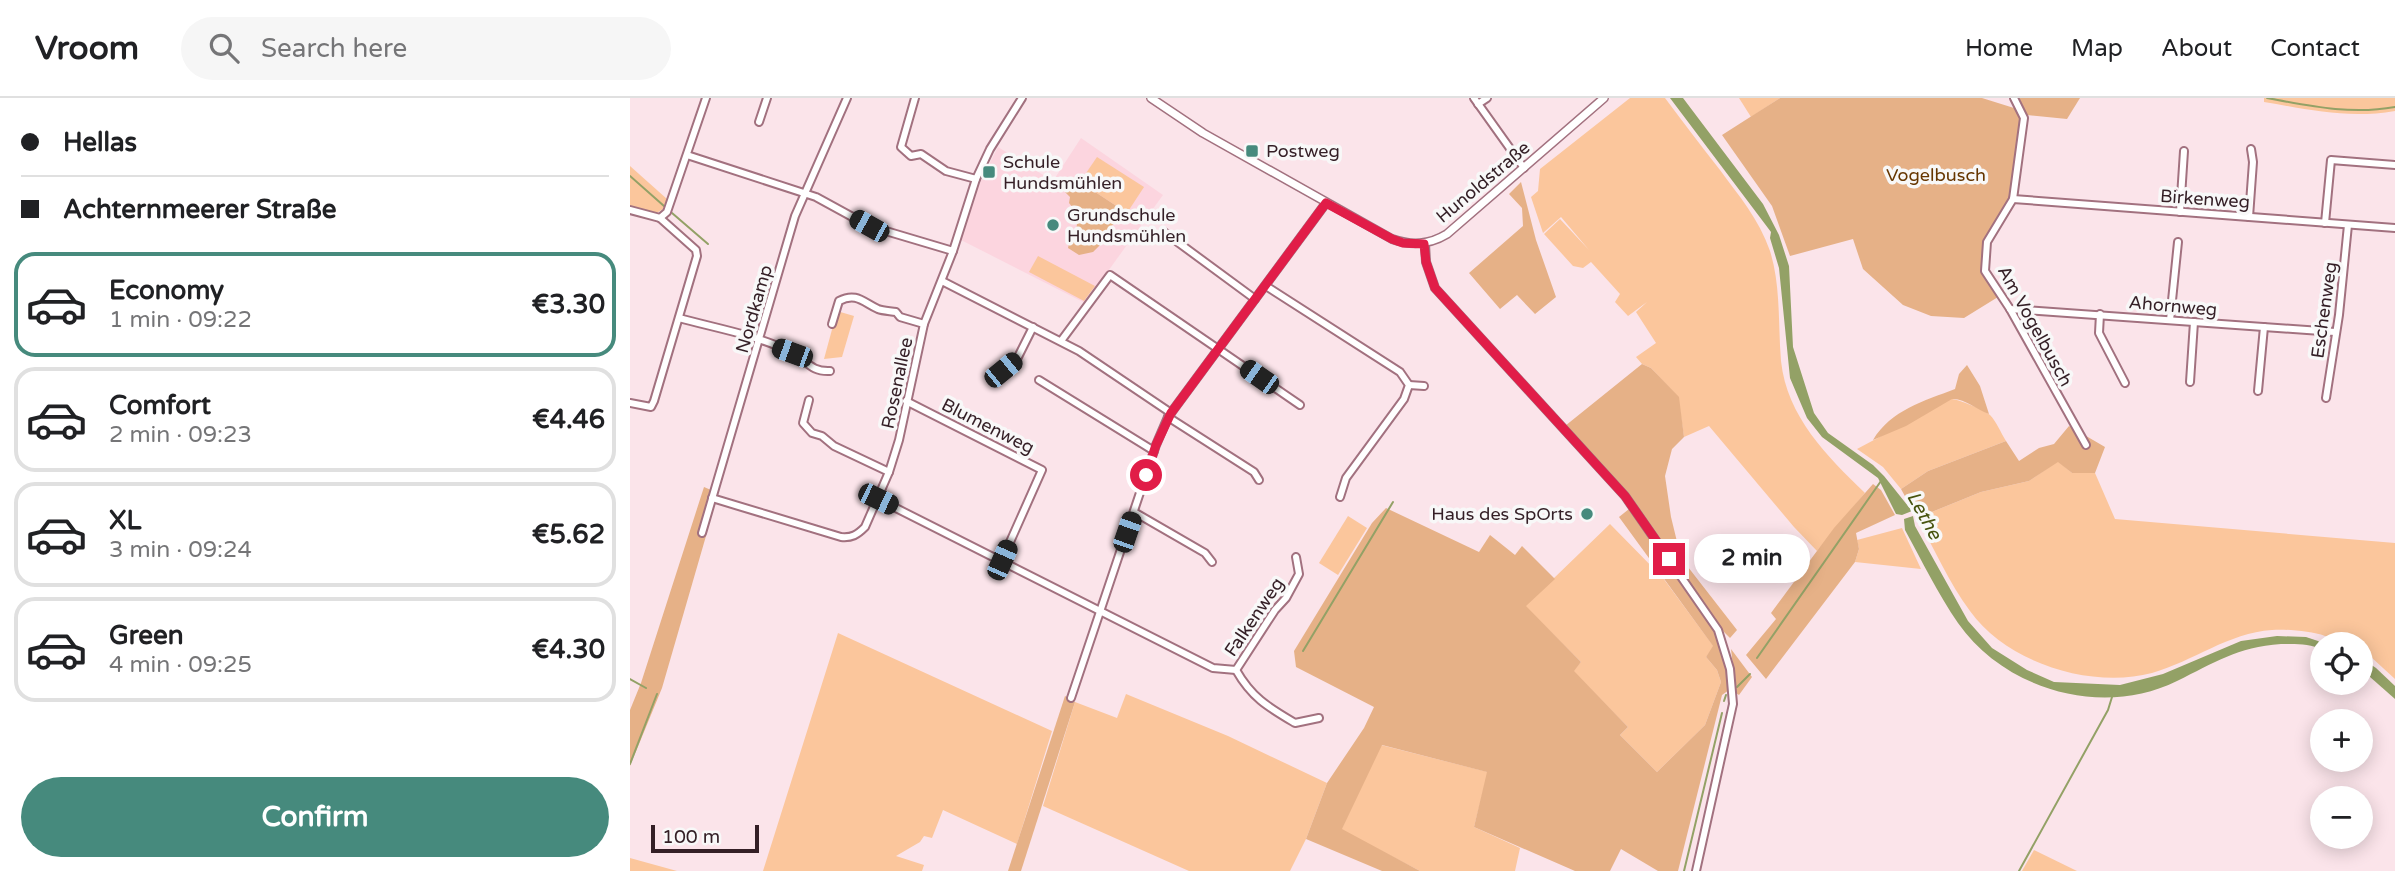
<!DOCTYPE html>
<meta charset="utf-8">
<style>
body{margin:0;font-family:"Varela Round",sans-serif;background:#f6f6f6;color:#202124;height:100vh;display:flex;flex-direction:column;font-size:26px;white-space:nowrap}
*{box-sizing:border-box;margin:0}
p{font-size:23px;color:#757577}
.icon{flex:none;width:38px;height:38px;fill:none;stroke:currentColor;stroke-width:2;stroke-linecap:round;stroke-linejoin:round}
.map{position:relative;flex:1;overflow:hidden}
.drawer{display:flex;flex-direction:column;background:#fff;width:630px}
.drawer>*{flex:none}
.top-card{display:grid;align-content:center;height:154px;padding:0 21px;background:#fff}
.controls{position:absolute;left:1680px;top:534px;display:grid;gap:14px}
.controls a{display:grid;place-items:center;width:63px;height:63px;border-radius:50%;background:#fff;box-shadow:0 4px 18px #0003;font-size:35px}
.scale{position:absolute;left:21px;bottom:18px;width:108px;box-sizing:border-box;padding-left:7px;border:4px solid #341f26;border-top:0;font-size:19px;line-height:24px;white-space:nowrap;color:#341f26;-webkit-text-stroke:5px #f8f8f8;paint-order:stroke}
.end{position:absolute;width:32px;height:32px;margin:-16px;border:9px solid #e11d48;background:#fff;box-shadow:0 0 0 4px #fff}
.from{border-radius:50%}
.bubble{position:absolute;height:49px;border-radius:24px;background:#fff;box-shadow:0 4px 18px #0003;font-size:23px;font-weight:700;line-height:49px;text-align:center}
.car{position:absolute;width:21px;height:42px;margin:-21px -10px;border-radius:9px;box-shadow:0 0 5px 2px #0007;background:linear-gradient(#222 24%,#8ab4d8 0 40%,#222 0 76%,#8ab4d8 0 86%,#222 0)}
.top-card b{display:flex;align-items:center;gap:24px;height:66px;font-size:26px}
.top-card b+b{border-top:2px solid #e0e0e0}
.top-card i{width:18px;height:18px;background:#202124}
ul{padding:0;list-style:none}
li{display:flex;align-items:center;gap:21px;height:105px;margin:0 14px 10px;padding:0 7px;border:4px solid #e0e0e0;border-radius:21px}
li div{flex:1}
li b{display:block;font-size:26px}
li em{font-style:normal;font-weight:700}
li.current{border-color:#468a7d}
li>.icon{width:63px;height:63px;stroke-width:1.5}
.button{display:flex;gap:14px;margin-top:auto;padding:14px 21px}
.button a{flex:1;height:80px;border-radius:42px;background:#468a7d;color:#fff;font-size:28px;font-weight:700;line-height:80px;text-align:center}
header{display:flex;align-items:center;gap:42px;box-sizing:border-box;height:98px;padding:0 35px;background:#fff;border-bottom:2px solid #e0e0e0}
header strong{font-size:33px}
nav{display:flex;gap:38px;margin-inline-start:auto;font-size:24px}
.search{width:490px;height:63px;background:#f6f6f6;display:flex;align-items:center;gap:18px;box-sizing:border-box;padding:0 24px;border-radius:38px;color:#757577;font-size:26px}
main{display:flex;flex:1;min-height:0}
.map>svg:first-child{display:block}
.built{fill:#fcd5df}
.green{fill:#fbc69c}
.forest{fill:#e6b187}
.water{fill:#93a166}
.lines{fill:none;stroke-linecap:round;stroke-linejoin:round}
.stream{stroke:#93a166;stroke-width:2}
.minor-casing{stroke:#a2717f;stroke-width:10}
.tertiary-casing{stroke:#a2717f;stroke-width:10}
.minor{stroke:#fff;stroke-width:6}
.tertiary{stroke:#fff;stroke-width:7}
.route{stroke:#e11d48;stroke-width:9}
.poi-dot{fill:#468a7d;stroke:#f8f8f8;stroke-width:2.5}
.labels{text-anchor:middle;stroke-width:7;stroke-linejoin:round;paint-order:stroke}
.poi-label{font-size:18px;fill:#341f26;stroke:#f8f8f8;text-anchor:start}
.park-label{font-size:18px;fill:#663600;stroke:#f8f8f8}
.street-label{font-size:18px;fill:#341f26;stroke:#f8f8f8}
.water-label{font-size:19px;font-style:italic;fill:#485410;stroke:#f8f8f8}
</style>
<header>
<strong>Vroom</strong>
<div class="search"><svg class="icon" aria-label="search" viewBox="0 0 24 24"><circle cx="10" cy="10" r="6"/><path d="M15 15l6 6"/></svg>Search here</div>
<nav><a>Home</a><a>Map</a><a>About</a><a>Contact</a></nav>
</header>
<main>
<section class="drawer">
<div class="top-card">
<b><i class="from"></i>Hellas</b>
<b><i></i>Achternmeerer Straße</b>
</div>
<ul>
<li class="current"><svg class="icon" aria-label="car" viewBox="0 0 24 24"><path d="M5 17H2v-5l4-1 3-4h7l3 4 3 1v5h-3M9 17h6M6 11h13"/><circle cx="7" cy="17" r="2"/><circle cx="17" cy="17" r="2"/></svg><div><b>Economy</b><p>1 min · 09:22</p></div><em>€3.30</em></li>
<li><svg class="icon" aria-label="car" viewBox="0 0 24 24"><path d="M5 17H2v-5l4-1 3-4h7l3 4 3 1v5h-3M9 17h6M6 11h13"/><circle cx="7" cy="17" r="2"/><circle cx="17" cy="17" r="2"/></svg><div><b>Comfort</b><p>2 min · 09:23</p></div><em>€4.46</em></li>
<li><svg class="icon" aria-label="car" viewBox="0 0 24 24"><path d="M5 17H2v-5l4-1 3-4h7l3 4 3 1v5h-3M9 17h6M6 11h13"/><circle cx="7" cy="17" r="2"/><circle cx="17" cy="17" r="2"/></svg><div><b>XL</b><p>3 min · 09:24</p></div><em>€5.62</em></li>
<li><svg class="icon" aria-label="car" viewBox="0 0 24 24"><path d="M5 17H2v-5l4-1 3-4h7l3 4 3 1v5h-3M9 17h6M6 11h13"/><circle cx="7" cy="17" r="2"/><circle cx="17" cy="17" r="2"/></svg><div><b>Green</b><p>4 min · 09:25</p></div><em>€4.30</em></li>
</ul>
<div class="button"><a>Confirm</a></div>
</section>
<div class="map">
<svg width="1765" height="773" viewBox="0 0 1765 773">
<rect width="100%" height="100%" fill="#fbe4ea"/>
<!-- built -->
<polygon class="built" points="451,40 533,97 455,205 331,142 351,82 368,49 423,83"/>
<!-- green -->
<g class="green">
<path d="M1000 0H1035C1053 24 1071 48 1090 72 1109 98 1129 121 1140 153 1151 188 1148 227 1151 263 1157 319 1197 358 1235 395L1187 453 1164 429 1079 328 1054 339 1048 299 1021 270 1012 266 1006 259 1026 245 1006 214 1017 204 998 218 985 204 990 196 961 164 953 170 943 168 914 136 930 121 959 152 931 119 913 135 901 99 908 93 910 71Z"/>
<polygon points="1109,0 1150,0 1121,19"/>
<path d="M1634 0H1765V13C1718 21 1681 12 1634 4Z"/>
<polygon points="467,59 514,89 497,115 450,84"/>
<polygon points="0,68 37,101 33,111 25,116 0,108"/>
<polygon points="408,158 465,188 454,203 399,174"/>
<polygon points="207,213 224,218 212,259 194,261"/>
<path d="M1321 301C1328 301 1355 312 1360 317 1366 323 1371 335 1376 343L1298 373 1271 391 1253 369 1227 351Z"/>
<path d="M1428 363 1442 375H1465L1485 421 1765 445V581L1741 559 1731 554V546C1716 546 1708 543 1695 538 1681 533 1657 531 1642 532 1598 535 1564 563 1522 575 1461 591 1377 565 1340 513 1319 485 1304 450 1287 420L1351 394 1399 383Z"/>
<polygon points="718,418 737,430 708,477 689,465"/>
<polygon points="980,426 1033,480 1084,549 1076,559 1087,572 1091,584 1075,627 1027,674 990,637 998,629 943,573 951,564 895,508"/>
<polygon points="1272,430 1291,471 1225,464 1229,451 1227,442"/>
<polygon points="208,535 422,633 387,746 313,712 302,740 294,738 290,744 266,758 294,767 292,773 133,773"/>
<polygon points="496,596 598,638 697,685 676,741 660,773 559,773 413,708 445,604 487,620"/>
<polygon points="751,647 858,674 844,729 890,750 885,773 790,773 711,732"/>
<polygon points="1404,752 1447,773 1392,773"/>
<polygon points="0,760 47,773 0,773"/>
</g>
<!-- forest -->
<g class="forest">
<polygon points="1150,0 1352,0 1384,10 1391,21 1383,97 1356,143 1353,172 1368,199 1334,220 1301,218 1273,207 1233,171 1223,141 1160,158 1142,108 1092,37"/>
<polygon points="1389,0 1450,0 1437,21 1397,17"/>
<polygon points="450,84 497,115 473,135 474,143 463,154 449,157 438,150 440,141 446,135 448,116 439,105 440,99 435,94 437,85"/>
<polygon points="891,84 906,142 926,199 905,216 887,197 870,211 839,175 893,128 892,110 879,96"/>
<polygon points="1012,266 1021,270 1049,299 1054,339 1042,351 1035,378 1041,419 1051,460 1107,532 1100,540 1092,532 998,395 935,328"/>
<path d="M1337 267 1350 288 1359 316C1347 312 1334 300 1322 301L1276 328 1243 342C1261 312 1294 303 1325 291L1329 276Z"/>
<polygon points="1439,328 1475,349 1465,375 1442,375 1428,364 1399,383 1351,394 1287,420 1271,391 1298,373 1376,343 1389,363 1409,350 1424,346"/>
<polygon points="1243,386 1251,392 1265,417 1226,435 1229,451 1225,464 1136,581 1116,557 1146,521 1141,515 1204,430"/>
<polygon points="74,389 81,392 69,434 76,438 32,590 0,668 0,612 11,585"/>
<polygon points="756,410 849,454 860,437 885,457 892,448 925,481 896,508 951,564 944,573 998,629 990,637 1027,674 1075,627 1091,584 1087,572 1076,559 1083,548 989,419 999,411 1086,535 1097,571 1099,592 1092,597 1048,773 1028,773 991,751 980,773 945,773 844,729 857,674 752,647 712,731 790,773 752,773 676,741 697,685 734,630 744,609 666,569 664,553 742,425"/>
<polygon points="1101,551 1122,579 1109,597 1106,595"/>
<polygon points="435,598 445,604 391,773 378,773"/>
</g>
<!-- water -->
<g class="water">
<polygon points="1040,0 1053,0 1133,106 1149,137 1159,168 1163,249 1184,315 1198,335 1243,367 1254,378 1282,413 1272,417 1266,416 1248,380 1192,339 1177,320 1160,280 1149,170 1140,140 1141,134"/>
<path d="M1283 418 1285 428 1338 523 1362 550 1397 572 1424 584 1490 587 1533 576 1611 543 1647 538 1676 539 1697 546H1692V552C1680 545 1665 546 1651 546 1607 549 1584 565 1547 583 1472 620 1375 592 1328 525 1308 496 1292 463 1275 432L1274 421Z"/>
<polygon points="1731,560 1746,570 1765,588 1765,601 1731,571"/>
</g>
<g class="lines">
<!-- stream -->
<g class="stream">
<path d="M1637 0C1680 8 1721 17 1765 9"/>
<polyline points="0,78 34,108"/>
<polyline points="42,115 78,146"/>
<polyline points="673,553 763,404"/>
<polyline points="1127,560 1251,383"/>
<polyline points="0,581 16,590"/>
<polyline points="1107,589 1120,576"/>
<polyline points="1094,603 1096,597"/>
<polyline points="0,666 27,596"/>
<polyline points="1054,773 1092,615"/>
<polyline points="1389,773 1478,612 1482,599"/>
</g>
<!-- minor casing -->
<g class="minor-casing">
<g id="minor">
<polyline points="285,0 271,49 281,58 291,56 316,73 346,81"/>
<polyline points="844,0 894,70"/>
<polyline points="1384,0 1394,20 1383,101 1357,144 1355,173 1380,211 1456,347"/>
<polyline points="848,6 857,0"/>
<polyline points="129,24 137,0"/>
<polyline points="57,57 186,99 239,128 323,153"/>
<polyline points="1383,101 1765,130"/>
<polyline points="0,112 30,120 37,114 76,0"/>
<polyline points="1550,114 1554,53"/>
<polyline points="1619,119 1623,64 1621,51"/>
<polyline points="1695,125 1701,62 1765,67"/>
<polyline points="534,134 625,201"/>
<polyline points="795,146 796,164 805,190 995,398 1088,532 1100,571 1103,606 1066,773"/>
<polyline points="312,183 449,253 541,315"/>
<polyline points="636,188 770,274 779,287 774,301 716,380 710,399"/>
<polyline points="1380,211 1705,234"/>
<polyline points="1470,216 1469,235 1495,285"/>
<path d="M49 220C85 230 127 237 161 254 177 262 180 274 200 273"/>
<polyline points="1540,222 1548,144"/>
<path d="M202 226 209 203C226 194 233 204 248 211 253 213 261 213 266 214L270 219 294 226"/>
<polyline points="431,243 480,177 670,307"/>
<polyline points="373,272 387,261 403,229"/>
<polyline points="409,282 524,353"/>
<polyline points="1560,284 1564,224"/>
<polyline points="779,287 794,288"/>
<polyline points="1628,293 1634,229"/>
<polyline points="1696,300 1709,217 1718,127"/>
<polyline points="179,302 173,325 182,335 192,338 204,348 259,374"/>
<polyline points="276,303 412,372 372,462"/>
<polyline points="0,305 21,309 24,303 67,158 66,152 30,120"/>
<polyline points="538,319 624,374 629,382"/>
<path d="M82 400 211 439C222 440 227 437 235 429L259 374 269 342 294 226 323 153 346 81 360 51 392 0"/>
<polyline points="248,401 583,570 606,572 645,512 656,500 669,476 666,459"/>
<polyline points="504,414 575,455 582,464"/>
<polyline points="72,435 165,118 217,0"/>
<path d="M606 572C622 600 638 609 665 625L689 620"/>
<polyline points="441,600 526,347 538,319 696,105"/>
</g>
</g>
<!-- tertiary casing -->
<g class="tertiary-casing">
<path id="tertiary" d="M521 0 573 35 762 141C782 148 799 147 817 136L974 0"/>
</g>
<!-- minor -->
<use href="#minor" class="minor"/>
<!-- tertiary -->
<use href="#tertiary" class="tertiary"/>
</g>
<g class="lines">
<!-- route -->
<polyline class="route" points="516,377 526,347 541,315 696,105 762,141 773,145 794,146 796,164 805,190 995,398 1039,461"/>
</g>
<!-- markers -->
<g class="poi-dot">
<rect x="615" y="46" width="14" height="14" rx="3.5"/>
<rect x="352" y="67" width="14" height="14" rx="3.5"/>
<circle cx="423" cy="127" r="7"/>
<circle cx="957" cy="416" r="7"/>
</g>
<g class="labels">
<!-- poi labels -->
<g class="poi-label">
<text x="636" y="59">Postweg</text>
<text x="373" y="70">Schule<tspan x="373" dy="21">Hundsmühlen</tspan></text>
<text x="437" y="123">Grundschule<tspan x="437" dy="21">Hundsmühlen</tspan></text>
<text x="943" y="422" text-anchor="end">Haus des SpOrts</text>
</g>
<!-- park labels -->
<g class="park-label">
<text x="1306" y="83">Vogelbusch</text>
</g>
<!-- street labels -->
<g class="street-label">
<text transform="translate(853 84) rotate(-40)" y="6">Hunoldstraße</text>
<text transform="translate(1575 101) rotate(4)" y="6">Birkenweg</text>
<text transform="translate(1543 208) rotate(5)" y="6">Ahornweg</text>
<text transform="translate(124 211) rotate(-74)" y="6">Nordkamp</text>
<text transform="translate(1694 212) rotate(-82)" y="6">Eschenweg</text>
<text transform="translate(1405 228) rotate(61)" y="6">Am Vogelbusch</text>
<text transform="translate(267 285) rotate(-78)" y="6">Rosenallee</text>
<text transform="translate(358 328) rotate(27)" y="6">Blumenweg</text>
<text transform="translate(624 519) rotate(-56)" y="6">Falkenweg</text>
</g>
<!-- water labels -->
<g class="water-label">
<text transform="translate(1295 417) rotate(61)" y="7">Lethe</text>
</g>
</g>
</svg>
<div class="controls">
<a><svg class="icon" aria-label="locate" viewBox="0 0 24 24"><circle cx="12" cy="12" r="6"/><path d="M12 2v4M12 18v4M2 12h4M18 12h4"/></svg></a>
<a>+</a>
<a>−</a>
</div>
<div class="scale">100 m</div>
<i class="end from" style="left:516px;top:377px"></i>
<i class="end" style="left:1039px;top:461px"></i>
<div class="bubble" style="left:1064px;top:436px;width:116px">2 min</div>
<i class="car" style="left:239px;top:128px;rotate:299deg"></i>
<i class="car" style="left:162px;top:255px;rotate:290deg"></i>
<i class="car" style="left:373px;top:272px;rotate:51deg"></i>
<i class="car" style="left:629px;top:279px;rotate:305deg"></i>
<i class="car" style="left:248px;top:401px;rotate:116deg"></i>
<i class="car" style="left:497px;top:434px;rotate:19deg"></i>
<i class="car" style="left:372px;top:462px;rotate:24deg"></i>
</div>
</main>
